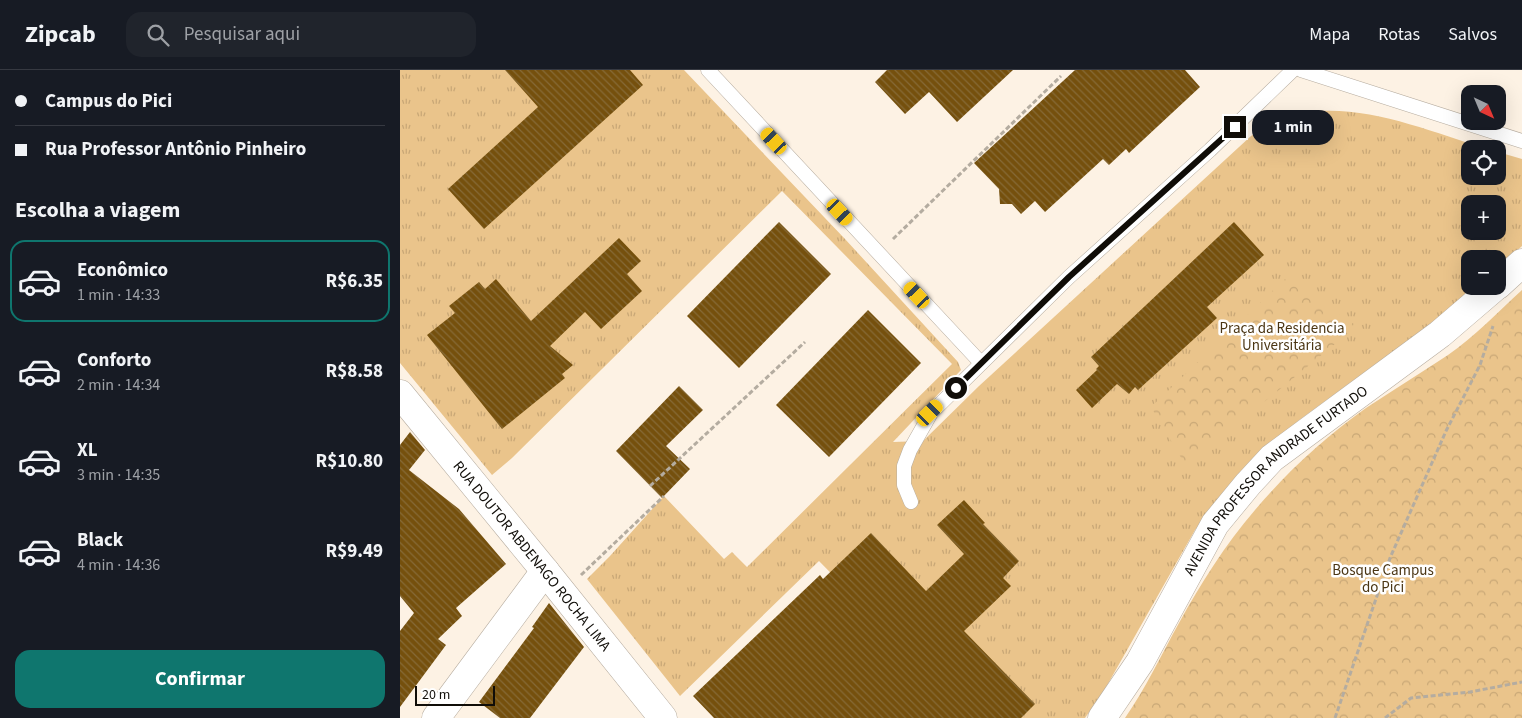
<!DOCTYPE html>
<html lang="pt">
<meta charset="utf-8">
<style>
body{margin:0;font-family:"Source Sans 3",sans-serif;background:#20242c;color:#f1f3f6;height:100vh;display:flex;flex-direction:column;font-size:19px;white-space:nowrap}
*{box-sizing:border-box;margin:0}
p{font-size:16px;color:#9ea1a6}
.icon{flex:none;width:28px;height:28px;fill:none;stroke:currentColor;stroke-width:2;stroke-linecap:round;stroke-linejoin:round}
.map{position:relative;flex:1;overflow:hidden}
.drawer{display:flex;flex-direction:column;background:#171b24;width:400px}
.drawer>*{flex:none}
.top-card{display:grid;align-content:center;height:110px;padding:0 15px;background:#171b24}
.needle{width:32px;rotate:136deg}
.tools{position:absolute;left:1061px;top:15px;display:grid;gap:10px}
.tools a{display:grid;place-items:center;width:45px;height:45px;border-radius:10px;background:#171b24;box-shadow:0 5px 20px #0002;font-size:25px}
.scale{position:absolute;left:15px;bottom:12px;width:80px;box-sizing:border-box;padding-left:5px;border:2px solid #100d08;border-top:0;font-size:14px;line-height:18px;white-space:nowrap;color:#100d08;-webkit-text-stroke:4px #fff;paint-order:stroke}
.end{position:absolute;width:22px;height:22px;margin:-11px;border:6px solid #100d08;background:#fff;box-shadow:0 0 0 2px #fff}
.from{border-radius:50%}
.bubble{position:absolute;height:35px;border-radius:15px;background:#171b24;box-shadow:0 5px 20px #0002;font-size:16px;font-weight:700;line-height:35px;text-align:center}
.car{position:absolute;width:15px;height:30px;margin:-15px -8px;border-radius:6px;box-shadow:0 0 4px 1px #0007;background:linear-gradient(#f5c518 24%,#345 0 40%,#f5c518 0 76%,#345 0 86%,#f5c518 0)}
.top-card b{display:flex;align-items:center;gap:18px;height:48px;font-size:19px}
.top-card b+b{border-top:1px solid #363941}
.top-card i{width:12px;height:12px;background:#f1f3f6}
ul{padding:0;list-style:none}
li{display:flex;align-items:center;gap:15px;height:82px;margin:0 10px 8px;padding:0 5px;border:2px solid transparent;border-radius:15px}
li div{flex:1}
li b{display:block;font-size:19px}
li em{font-style:normal;font-weight:700}
li.selected{border-color:#0f766e}
li>.icon{width:45px;height:45px;stroke-width:1.5}
h2{padding:0 15px;font-size:22px;line-height:60px}
.cta{display:flex;gap:10px;margin-top:auto;padding:10px 15px}
.cta a{flex:1;height:58px;border-radius:15px;background:#0f766e;color:#fff;font-size:20px;font-weight:700;line-height:58px;text-align:center}
header{display:flex;align-items:center;gap:30px;box-sizing:border-box;height:70px;padding:0 25px;background:#171b24;border-bottom:1px solid #363941}
header strong{font-size:24px}
nav{display:flex;gap:28px;margin-inline-start:auto;font-size:18px}
.search{width:350px;height:45px;background:#20242c;display:flex;align-items:center;gap:12px;box-sizing:border-box;padding:0 18px;border-radius:15px;color:#9ea1a6;font-size:19px}
main{display:flex;flex:1;min-height:0}
.map>svg:first-child{display:block}
.grass{fill:url(#grass-tufts);fill-rule:evenodd}
.park{fill:url(#park-crowns)}
.building{fill:url(#building-back-hatch)}
.lines{fill:none;stroke-linecap:round;stroke-linejoin:round}
.lane-casing{stroke:#b7ada0;stroke-width:15}
.street-casing{stroke:#b7ada0;stroke-width:29}
.path{stroke:#b4aca0;stroke-width:3;stroke-dasharray:5 2.5;stroke-linecap:butt}
.lane{stroke:#fff;stroke-width:14}
.street{stroke:#fff;stroke-width:28}
.route{stroke:#100d08;stroke-width:6}
.labels{text-anchor:middle;stroke-width:5;stroke-linejoin:round;paint-order:stroke}
.park-label{font-size:15px;fill:#4b3614;stroke:#fff}
.street-label{font-size:15px;fill:#100d08;stroke:#fff}
</style>
<header>
<strong>Zipcab</strong>
<div class="search"><svg class="icon" aria-label="search" viewBox="0 0 24 24"><circle cx="10" cy="10" r="6"/><path d="M15 15l6 6"/></svg>Pesquisar aqui</div>
<nav><a>Mapa</a><a>Rotas</a><a>Salvos</a></nav>
</header>
<main>
<section class="drawer">
<div class="top-card">
<b><i class="from"></i>Campus do Pici</b>
<b><i></i>Rua Professor Antônio Pinheiro</b>
</div>
<h2>Escolha a viagem</h2>
<ul>
<li class="selected"><svg class="icon" aria-label="car" viewBox="0 0 24 24"><path d="M5 17H2v-5l4-1 3-4h7l3 4 3 1v5h-3M9 17h6M6 11h13"/><circle cx="7" cy="17" r="2"/><circle cx="17" cy="17" r="2"/></svg><div><b>Econômico</b><p>1 min · 14:33</p></div><em>R$6.35</em></li>
<li><svg class="icon" aria-label="car" viewBox="0 0 24 24"><path d="M5 17H2v-5l4-1 3-4h7l3 4 3 1v5h-3M9 17h6M6 11h13"/><circle cx="7" cy="17" r="2"/><circle cx="17" cy="17" r="2"/></svg><div><b>Conforto</b><p>2 min · 14:34</p></div><em>R$8.58</em></li>
<li><svg class="icon" aria-label="car" viewBox="0 0 24 24"><path d="M5 17H2v-5l4-1 3-4h7l3 4 3 1v5h-3M9 17h6M6 11h13"/><circle cx="7" cy="17" r="2"/><circle cx="17" cy="17" r="2"/></svg><div><b>XL</b><p>3 min · 14:35</p></div><em>R$10.80</em></li>
<li><svg class="icon" aria-label="car" viewBox="0 0 24 24"><path d="M5 17H2v-5l4-1 3-4h7l3 4 3 1v5h-3M9 17h6M6 11h13"/><circle cx="7" cy="17" r="2"/><circle cx="17" cy="17" r="2"/></svg><div><b>Black</b><p>4 min · 14:36</p></div><em>R$9.49</em></li>
</ul>
<div class="cta"><a>Confirmar</a></div>
</section>
<div class="map">
<svg width="1122" height="648" viewBox="0 0 1122 648">
<defs>
<pattern id="grass-tufts" width="24" height="20" patternUnits="userSpaceOnUse" patternTransform="scale(1.25)"><rect width="24" height="20" fill="#eac48b"/><path d="M3 7l-1-3M5 7V3M7 7l1-3M15 17l-1-3M17 17v-4M19 17l1-3" fill="none" stroke="#c8a776"/></pattern>
<pattern id="park-crowns" width="20" height="18" patternUnits="userSpaceOnUse" patternTransform="scale(1.25)"><rect width="20" height="18" fill="#eac48b"/><path d="M2 6a3 3 0 1 1 6 0M12 15a3 3 0 1 1 6 0" fill="none" stroke="#c8a776"/></pattern>
<pattern id="building-back-hatch" width="6" height="6" patternUnits="userSpaceOnUse" patternTransform="scale(1.25)"><rect width="6" height="6" fill="#75500d"/><path d="M-1 5l2 2M0 0l6 6M5-1l2 2" fill="none" stroke="#866a37"/></pattern>
</defs>
<rect width="100%" height="100%" fill="#fdf2e4"/>
<!-- grass -->
<path class="grass" d="M0 0H284L445 169 558 292 561 300 493 372 523 371 579 316 851 66C861 60 871 52 881 48 949 26 1022 59 1087 79H1070V106H1098V82L1122 89V176L1098 198V189H1070V216H1078L1066 228 898 351 849 395 795 460 705 619 685 648H573L419 491 280 626 187 509 210 486 264 426 324 489 332 482 347 497 552 294 382 121 112 388 92 405 0 293ZM1070 134H1098V161H1070Z"/>
<!-- park -->
<g class="park">
<polygon points="885,209 957,256 786,396 751,337"/>
<path d="M1122 220V648H725C746 618 761 585 779 553 801 513 825 475 855 440 887 402 925 367 966 338 993 320 1021 303 1048 285 1075 266 1098 242 1122 220Z"/>
</g>
<!-- building -->
<g class="building">
<polygon points="105,0 230,0 243,15 84,159 48,119 138,37"/>
<polygon points="487,0 613,0 557,52 529,22 505,44 475,12"/>
<polygon points="675,0 785,0 800,17 729,83 726,79 709,95 703,89 645,142 635,131 621,144 612,134 600,134 599,119 574,93"/>
<polygon points="379,152 431,204 339,298 287,246"/>
<polygon points="834,152 864,185 807,237 817,248 738,320 735,317 729,324 717,314 692,338 676,320 697,300 696,299 699,296 691,287"/>
<polygon points="219,168 241,191 227,204 242,221 201,259 185,242 150,276 173,295 162,304 165,308 102,359 27,265 55,243 49,236 79,212 85,219 96,209 131,251"/>
<polygon points="468,240 521,293 429,387 376,335"/>
<polygon points="279,316 303,340 266,376 290,399 262,428 216,381"/>
<polygon points="10,362 25,380 9,400 59,439 106,494 56,538 62,546 38,569 46,575 0,637 0,561 14,543 0,526 0,375"/>
<polygon points="564,430 585,453 583,454 619,491 603,508 611,516 564,561 635,634 621,648 314,648 293,626 420,505 423,509 471,463 526,521 564,484 537,455"/>
<polygon points="149,533 184,577 130,648 100,648 79,632 134,558 132,557"/>
</g>
<g class="lines">
<!-- lane casing -->
<g class="lane-casing">
<g id="lane">
<polyline points="308,0 581,293"/>
<polyline points="901,0 1122,71"/>
<polyline points="511,432 504,415 504,396 510,380 531,343 669,207 810,80 893,0"/>
</g>
</g>
<!-- street casing -->
<g class="street-casing">
<g id="street">
<polyline points="1098,215 1122,193"/>
<path id="s1" d="M0 324 145 501 263 648"/>
<polyline points="36,648 145,501"/>
<path id="s2" d="M702 648 740 592 815 454 848 414 872 388 1040 264 1096 216"/>
</g>
</g>
<!-- path -->
<g class="path">
<polyline points="493,169 661,6"/>
<polyline points="250,416 405,272"/>
<polyline points="181,505 264,426"/>
<polyline points="935,648 990,488 1046,361 1080,295 1093,256"/>
<polyline points="985,648 1011,628 1070,622 1122,612"/>
</g>
<!-- lane -->
<use href="#lane" class="lane"/>
<!-- street -->
<use href="#street" class="street"/>
</g>
<g class="lines">
<!-- route -->
<polyline class="route" points="556,318 669,207 835,57"/>
</g>
<g class="labels">
<!-- park labels -->
<g class="park-label">
<text x="882" y="263">Praça da Residencia<tspan x="882" dy="17">Universitária</tspan></text>
<text x="983" y="505">Bosque Campus<tspan x="983" dy="17">do Pici</tspan></text>
</g>
<!-- street labels -->
<g class="street-label">
<text dy="5" stroke="none"><textPath href="#s2" startOffset="298">AVENIDA PROFESSOR ANDRADE FURTADO</textPath></text>
<text dy="5" stroke="none"><textPath href="#s1" startOffset="209">RUA DOUTOR ABDENAGO ROCHA LIMA</textPath></text>
</g>
</g>
</svg>
<div class="tools">
<a><svg class="needle" viewBox="-14 -14 28 28"><path d="M0-13l5 13h-10z" fill="#e53935"/><path d="M0 13l5-13h-10z" fill="#9ea1a6"/></svg></a>
<a><svg class="icon" aria-label="locate" viewBox="0 0 24 24"><circle cx="12" cy="12" r="6"/><path d="M12 2v4M12 18v4M2 12h4M18 12h4"/></svg></a>
<a>+</a>
<a>−</a>
</div>
<div class="scale">20 m</div>
<i class="end from" style="left:556px;top:318px"></i>
<i class="end" style="left:835px;top:57px"></i>
<div class="bubble" style="left:852px;top:40px;width:82px">1 min</div>
<i class="car" style="left:374px;top:71px;rotate:317deg"></i>
<i class="car" style="left:440px;top:142px;rotate:137deg"></i>
<i class="car" style="left:517px;top:225px;rotate:317deg"></i>
<i class="car" style="left:530px;top:343px;rotate:45deg"></i>
</div>
</main>
